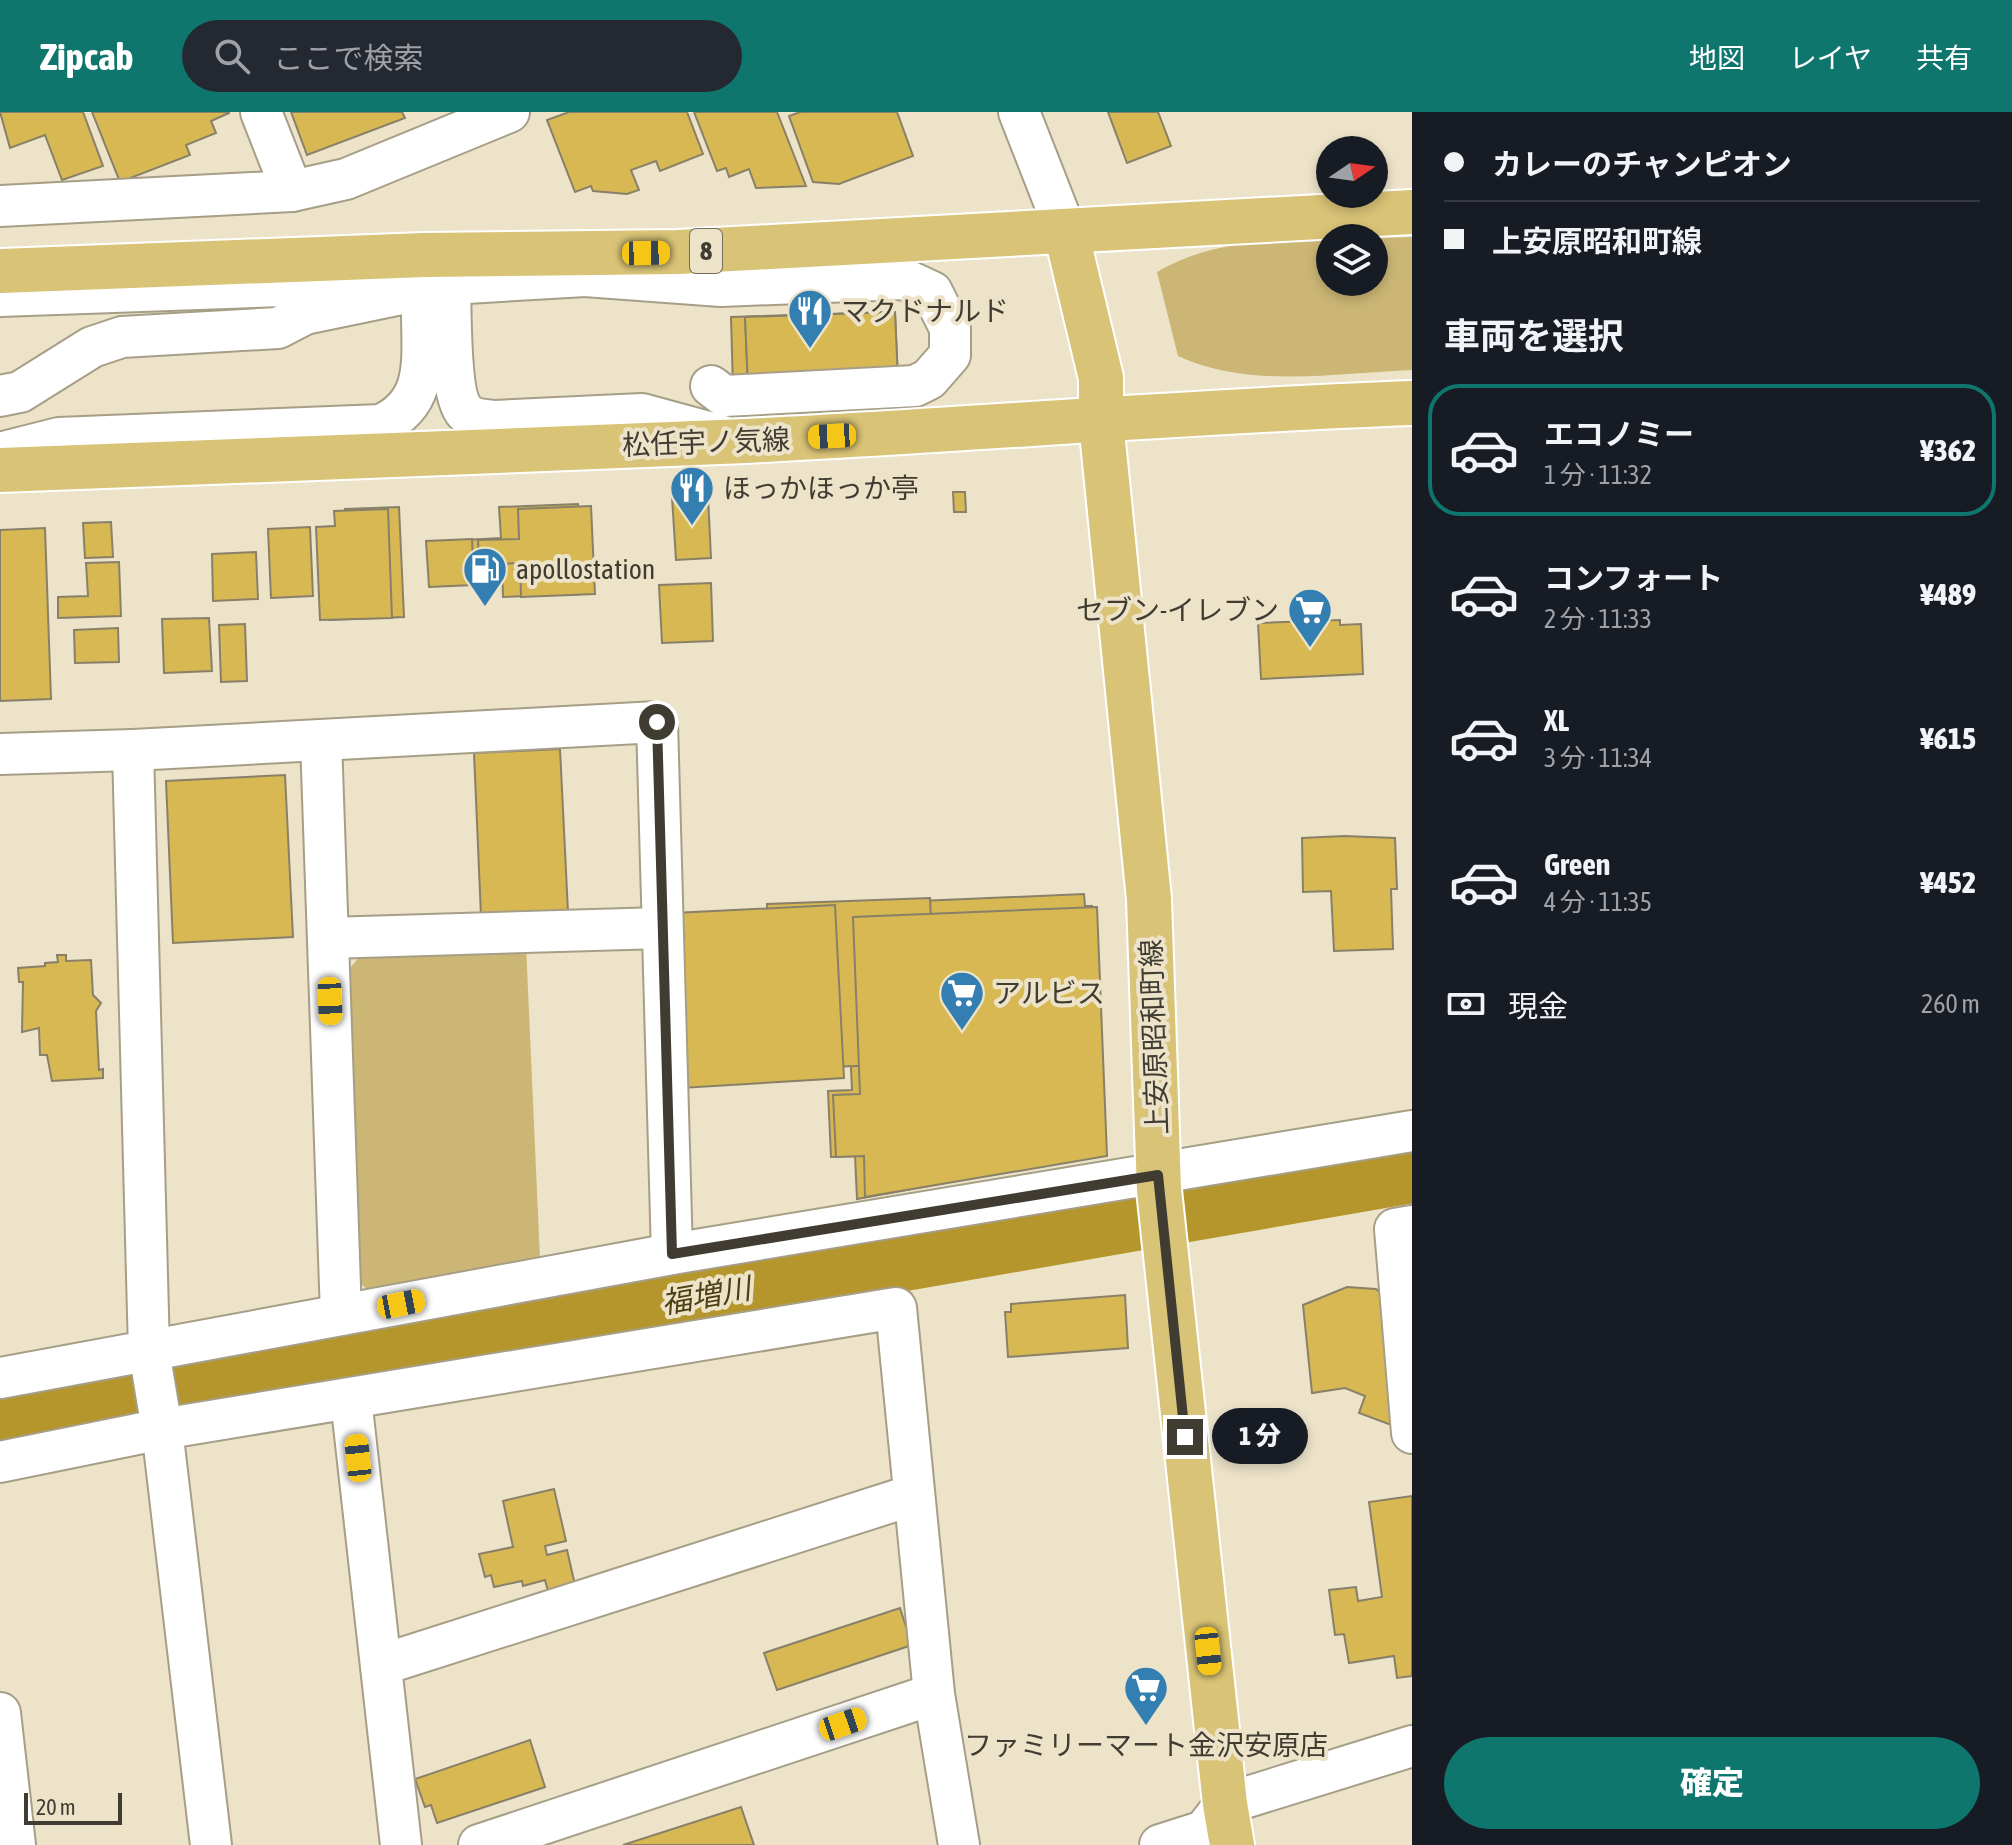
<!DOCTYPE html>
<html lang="ja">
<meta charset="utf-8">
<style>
body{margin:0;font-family:"Asap Condensed","Noto Sans JP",sans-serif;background:#242831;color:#f1f3f6;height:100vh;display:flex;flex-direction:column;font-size:30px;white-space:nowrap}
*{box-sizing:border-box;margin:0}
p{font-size:26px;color:#9ea1a6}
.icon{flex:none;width:44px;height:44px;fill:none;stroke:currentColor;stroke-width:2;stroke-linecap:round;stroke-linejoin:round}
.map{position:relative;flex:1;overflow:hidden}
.side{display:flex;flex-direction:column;background:#171b24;width:600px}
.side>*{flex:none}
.hud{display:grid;align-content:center;height:176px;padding:0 32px;background:#171b24}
.needle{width:52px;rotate:77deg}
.tools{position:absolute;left:1316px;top:24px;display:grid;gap:16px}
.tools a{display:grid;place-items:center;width:72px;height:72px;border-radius:50%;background:#171b24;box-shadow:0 4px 12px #0003;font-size:40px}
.scale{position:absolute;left:24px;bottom:20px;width:98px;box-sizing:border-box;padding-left:8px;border:4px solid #403c32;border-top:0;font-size:22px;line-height:28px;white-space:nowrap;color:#403c32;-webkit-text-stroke:6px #ece3c9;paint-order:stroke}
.end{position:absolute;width:36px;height:36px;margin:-18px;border:10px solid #403c32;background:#fff;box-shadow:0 0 0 4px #fff}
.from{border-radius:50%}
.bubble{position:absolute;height:56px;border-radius:28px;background:#171b24;box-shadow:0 4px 12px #0003;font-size:26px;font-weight:800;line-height:56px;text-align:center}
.car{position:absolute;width:24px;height:48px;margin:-24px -12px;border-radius:10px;box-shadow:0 0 6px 2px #0007;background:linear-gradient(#f5c518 24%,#345 0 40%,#f5c518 0 76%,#345 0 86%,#f5c518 0)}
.hud b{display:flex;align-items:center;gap:28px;height:76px;font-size:30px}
.hud b+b{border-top:2px solid #363941}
.hud i{width:20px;height:20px;background:#f1f3f6}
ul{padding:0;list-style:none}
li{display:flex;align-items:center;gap:24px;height:132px;margin:0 16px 12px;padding:0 16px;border:4px solid transparent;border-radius:32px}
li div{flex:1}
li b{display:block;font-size:30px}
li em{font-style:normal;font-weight:800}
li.on{border-color:#0f766e}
li>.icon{width:72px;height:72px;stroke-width:1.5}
h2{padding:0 32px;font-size:36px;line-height:96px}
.pay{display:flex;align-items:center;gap:20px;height:88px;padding:0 32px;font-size:30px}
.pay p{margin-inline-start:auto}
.primary-button{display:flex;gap:16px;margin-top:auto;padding:16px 32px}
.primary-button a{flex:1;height:92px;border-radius:48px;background:#0f766e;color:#fff;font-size:32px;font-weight:800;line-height:92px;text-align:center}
header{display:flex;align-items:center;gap:48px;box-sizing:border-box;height:112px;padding:0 40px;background:#0f766e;color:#fff}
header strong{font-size:38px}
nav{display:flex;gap:44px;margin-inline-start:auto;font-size:28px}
.search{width:560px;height:72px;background:#242831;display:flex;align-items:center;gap:20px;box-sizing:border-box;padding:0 28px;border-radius:44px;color:#9ea1a6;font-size:30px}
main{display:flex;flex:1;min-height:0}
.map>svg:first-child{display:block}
.green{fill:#cbb675}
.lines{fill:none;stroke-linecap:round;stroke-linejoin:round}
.river{stroke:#b5962c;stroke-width:58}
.building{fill:#d8b853;stroke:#888068;stroke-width:2}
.minor-casing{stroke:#a69e86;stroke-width:44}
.major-casing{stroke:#fff;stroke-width:48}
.minor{stroke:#fff;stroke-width:40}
.major{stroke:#d8c376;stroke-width:44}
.route{stroke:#403c32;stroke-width:10}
.labels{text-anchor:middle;stroke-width:8;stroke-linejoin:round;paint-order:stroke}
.shield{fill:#ece3c9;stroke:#746e5f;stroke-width:2}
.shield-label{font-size:26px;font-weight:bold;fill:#403c32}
.poi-label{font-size:28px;fill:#403c32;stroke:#ece3c9;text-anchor:start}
.street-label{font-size:28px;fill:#403c32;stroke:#ece3c9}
.water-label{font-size:30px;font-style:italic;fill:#4d3f15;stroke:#ece3c9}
</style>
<header>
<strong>Zipcab</strong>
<div class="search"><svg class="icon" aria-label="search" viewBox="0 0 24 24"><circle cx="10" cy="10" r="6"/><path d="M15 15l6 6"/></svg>ここで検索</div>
<nav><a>地図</a><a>レイヤ</a><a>共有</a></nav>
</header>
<main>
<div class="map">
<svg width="1412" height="1733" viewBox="0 0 1412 1733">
<rect width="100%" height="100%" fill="#ece3c9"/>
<!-- green -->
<g class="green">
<path d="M1412 125V258C1336 261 1249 277 1178 244L1157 160C1212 128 1268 129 1330 127V170H1374V126Z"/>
<polygon points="526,833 540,1147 374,1184 356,1167 347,860 362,841"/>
</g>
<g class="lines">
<!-- river -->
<polyline class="river" points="0,1307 1412,1062"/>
</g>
<!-- building -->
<g class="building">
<polygon points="0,0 83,0 103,54 62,68 45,23 10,36"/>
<polygon points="92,0 229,0 229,1 211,9 216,21 186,33 190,43 120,70"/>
<polygon points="291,0 402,0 405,6 307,43"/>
<polygon points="569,0 687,0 703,42 660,59 656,49 631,58 639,78 627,82 593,79 591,74 575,80 547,8"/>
<polygon points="694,0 777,0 806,74 756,76 749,57 729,65 726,56 717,59"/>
<polygon points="800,0 897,0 913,44 839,72 813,70 789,4"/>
<polygon points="1108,0 1158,0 1171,34 1127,51"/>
<polygon points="888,200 890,271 733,276 731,205"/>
<polygon points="895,200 898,268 748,274 745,205"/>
<polygon points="895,200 898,268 748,274 745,205"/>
<polygon points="953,380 965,380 966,400 954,400"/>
<polygon points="708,384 711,446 676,448 672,385"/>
<polygon points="578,392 582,482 503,485 502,451 466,452 465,428 501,426 499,395"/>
<polygon points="591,394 595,482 521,485 520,451 479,453 478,428 519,427 518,397"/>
<polygon points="399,395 404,505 329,508 325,415 345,414 345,397"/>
<polygon points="388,397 392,506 320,508 316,415 335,414 334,399"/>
<polygon points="111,410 113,445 85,446 83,411"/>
<polygon points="310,415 313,484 271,486 268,417"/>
<polygon points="45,416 51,587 0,589 0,418"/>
<polygon points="472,427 474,473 429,475 426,429"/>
<polygon points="256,440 258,487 213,489 212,442"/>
<polygon points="119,450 121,504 58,506 58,485 88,484 86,451"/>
<polygon points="711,471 713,529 662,531 659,473"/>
<polygon points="209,506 212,559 164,561 162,507"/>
<polygon points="1340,508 1340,513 1361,512 1363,562 1261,567 1258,511"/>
<polygon points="245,512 247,569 221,570 219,513"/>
<polygon points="118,516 119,550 75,551 74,518"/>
<polygon points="560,637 568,800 481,804 474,641"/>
<polygon points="285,663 293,825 173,831 166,669"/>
<polygon points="1344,724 1395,726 1397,777 1391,777 1393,837 1334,839 1331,779 1303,780 1302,726"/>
<polygon points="1084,782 1085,794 1092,794 1103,1042 857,1087 855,1044 831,1045 828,979 852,978 844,805 851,805 851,792"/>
<polygon points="930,786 937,951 774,957 767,792"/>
<polygon points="835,793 844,966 681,976 674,801"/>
<polygon points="1097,795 1107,1044 865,1085 864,1044 836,1045 833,983 860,982 853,805"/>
<polygon points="57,843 66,843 66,849 91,848 93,883 101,891 96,899 99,958 103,957 103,966 52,969 47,943 40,943 39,916 22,920 23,870 19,870 18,856 45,854 45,851 58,850"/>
<polygon points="1347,1175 1376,1177 1383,1183 1402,1317 1359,1301 1365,1284 1345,1276 1312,1281 1303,1193"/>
<polygon points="1125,1183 1128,1236 1008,1245 1005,1200 1011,1200 1011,1192"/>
<polygon points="554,1377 566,1429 545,1434 547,1443 567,1438 575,1473 548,1479 545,1468 523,1474 522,1469 494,1475 491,1463 485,1465 479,1442 513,1435 503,1389"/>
<polygon points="1412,1384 1412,1564 1397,1566 1394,1544 1349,1551 1344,1522 1335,1523 1329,1478 1356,1475 1358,1489 1382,1485 1369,1390"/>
<polygon points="900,1496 912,1533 777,1578 764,1541"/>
<polygon points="530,1628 545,1675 437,1711 431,1693 425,1695 415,1667"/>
<polygon points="741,1695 754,1733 623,1733"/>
</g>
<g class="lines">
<!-- minor casing -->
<g class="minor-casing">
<g id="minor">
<polyline points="261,0 292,79"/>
<polyline points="1019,0 1066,120"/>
<polyline points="0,94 292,79 346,67 509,0"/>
<path d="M450 172C451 198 449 283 465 300 473 308 484 308 495 309L642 302 723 324"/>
<polyline points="0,184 312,173 358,161"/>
<polyline points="0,284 20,280 92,235 122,225 278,216 305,202 450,172 585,164 721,174 904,167 932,180 950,216 950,243 929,267 915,274 724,284 711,274"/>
<path d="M0 341 59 326 381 313C430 291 422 246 422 201"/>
<polyline points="321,628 341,1203"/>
<polyline points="0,642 133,638"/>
<polyline points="328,826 661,816"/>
<polyline points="1412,1114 1395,1117 1412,1321"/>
<polyline points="672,1142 1412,1019"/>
<polyline points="0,1266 672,1142 657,610 133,638 149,1239 162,1317 0,1350"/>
<polyline points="351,1287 401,1733"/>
<polyline points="381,1553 913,1383"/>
<polyline points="0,1601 15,1733"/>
<polyline points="211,1733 162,1317 896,1196 934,1582 959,1733"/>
<polyline points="479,1733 934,1582"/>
<polyline points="1160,1733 1204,1719 1225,1692 1412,1634"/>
</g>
</g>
<!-- major casing -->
<g class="major-casing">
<g id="major">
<polyline points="1066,120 1101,266 1101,310 1149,787 1159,1078 1225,1692 1232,1733"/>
<polyline points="0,159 424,143 678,140 1412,100"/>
<path d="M0 358C248 347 497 341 745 329 968 318 1190 299 1412 291"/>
</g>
</g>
<!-- minor -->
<use href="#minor" class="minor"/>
<!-- major -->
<use href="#major" class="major"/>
</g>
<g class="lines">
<!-- route -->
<polyline class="route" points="657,610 672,1142 1158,1063 1185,1325"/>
</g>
<!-- icons -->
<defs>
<g id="restaurant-pin" transform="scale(2.3)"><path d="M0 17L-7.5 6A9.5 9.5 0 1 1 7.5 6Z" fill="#337fb2" stroke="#ece3c9"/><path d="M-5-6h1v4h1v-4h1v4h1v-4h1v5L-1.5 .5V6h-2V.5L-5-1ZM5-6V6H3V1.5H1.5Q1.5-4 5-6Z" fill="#fff"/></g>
<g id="fuel-pin" transform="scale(2.3)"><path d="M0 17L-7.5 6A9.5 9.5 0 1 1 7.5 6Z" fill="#337fb2" stroke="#ece3c9"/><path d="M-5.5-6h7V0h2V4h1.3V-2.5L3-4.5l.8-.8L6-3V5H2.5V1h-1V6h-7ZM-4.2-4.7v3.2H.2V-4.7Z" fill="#fff"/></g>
<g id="supermarket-pin" transform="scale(2.3)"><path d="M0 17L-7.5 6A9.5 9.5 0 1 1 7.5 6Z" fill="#337fb2" stroke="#ece3c9"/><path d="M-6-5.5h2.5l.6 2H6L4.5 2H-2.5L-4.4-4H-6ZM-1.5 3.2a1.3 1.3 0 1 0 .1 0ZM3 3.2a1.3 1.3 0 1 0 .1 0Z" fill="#fff"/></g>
</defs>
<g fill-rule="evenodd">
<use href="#restaurant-pin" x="810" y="199"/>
<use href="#restaurant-pin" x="692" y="376"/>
<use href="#fuel-pin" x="485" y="457"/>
<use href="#supermarket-pin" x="1310" y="498"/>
<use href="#supermarket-pin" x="962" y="881"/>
<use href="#supermarket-pin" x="1146" y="1576"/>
</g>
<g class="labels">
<!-- shield labels -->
<rect class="shield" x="690" y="117" width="32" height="44" rx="6"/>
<g class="shield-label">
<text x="706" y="148">8</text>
</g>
<!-- poi labels -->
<g class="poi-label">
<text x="841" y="209">マクドナルド</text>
<text x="723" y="386">ほっかほっか亭</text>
<text x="516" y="467">apollostation</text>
<text x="1279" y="508" text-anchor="end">セブン-イレブン</text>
<text x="993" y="891">アルビス</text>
<text x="1146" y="1643" text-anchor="middle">ファミリーマート金沢安原店</text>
</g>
<!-- street labels -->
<g class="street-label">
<text transform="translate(706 330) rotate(-2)" y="10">松任宇ノ気線</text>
<text transform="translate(1154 925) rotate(-92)" y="10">上安原昭和町線</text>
</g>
<!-- water labels -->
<g class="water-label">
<text transform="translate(706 1184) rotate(-10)" y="10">福増川</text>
</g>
</g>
</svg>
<div class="tools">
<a><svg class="needle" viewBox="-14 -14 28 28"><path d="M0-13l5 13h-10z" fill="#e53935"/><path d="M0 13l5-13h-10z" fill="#9ea1a6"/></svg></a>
<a><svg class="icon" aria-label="layers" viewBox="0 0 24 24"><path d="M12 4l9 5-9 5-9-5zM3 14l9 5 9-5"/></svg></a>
</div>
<div class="scale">20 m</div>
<i class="end from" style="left:657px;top:610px"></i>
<i class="end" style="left:1185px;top:1325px"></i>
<div class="bubble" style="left:1212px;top:1296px;width:96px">1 分</div>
<i class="car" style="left:646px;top:141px;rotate:89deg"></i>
<i class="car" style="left:832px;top:324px;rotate:267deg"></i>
<i class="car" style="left:330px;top:889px;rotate:178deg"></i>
<i class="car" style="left:401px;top:1192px;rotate:79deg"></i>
<i class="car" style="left:358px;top:1346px;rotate:354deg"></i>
<i class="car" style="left:1208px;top:1539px;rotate:174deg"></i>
<i class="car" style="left:843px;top:1612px;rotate:71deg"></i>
</div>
<section class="side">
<div class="hud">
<b><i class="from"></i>カレーのチャンピオン</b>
<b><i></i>上安原昭和町線</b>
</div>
<h2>車両を選択</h2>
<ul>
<li class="on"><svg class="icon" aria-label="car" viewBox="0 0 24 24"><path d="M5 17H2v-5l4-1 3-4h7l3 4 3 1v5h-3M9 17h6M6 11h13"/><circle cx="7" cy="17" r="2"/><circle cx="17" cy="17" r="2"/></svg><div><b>エコノミー</b><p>1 分 · 11:32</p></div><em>¥362</em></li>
<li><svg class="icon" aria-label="car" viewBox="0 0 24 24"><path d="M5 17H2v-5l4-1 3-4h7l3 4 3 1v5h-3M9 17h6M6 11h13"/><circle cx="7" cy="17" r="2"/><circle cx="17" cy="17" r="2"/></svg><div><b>コンフォート</b><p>2 分 · 11:33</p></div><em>¥489</em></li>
<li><svg class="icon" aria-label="car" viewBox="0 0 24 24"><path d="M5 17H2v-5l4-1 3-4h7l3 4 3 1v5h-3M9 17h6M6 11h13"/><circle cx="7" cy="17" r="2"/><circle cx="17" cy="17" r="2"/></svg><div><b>XL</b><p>3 分 · 11:34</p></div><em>¥615</em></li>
<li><svg class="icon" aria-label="car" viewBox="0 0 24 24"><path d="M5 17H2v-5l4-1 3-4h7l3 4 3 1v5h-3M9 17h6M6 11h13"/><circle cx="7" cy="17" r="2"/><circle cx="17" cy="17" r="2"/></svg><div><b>Green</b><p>4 分 · 11:35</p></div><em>¥452</em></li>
</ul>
<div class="pay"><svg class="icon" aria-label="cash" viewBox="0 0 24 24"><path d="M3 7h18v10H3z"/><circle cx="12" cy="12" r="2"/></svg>現金<p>260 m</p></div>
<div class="primary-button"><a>確定</a></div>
</section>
</main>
